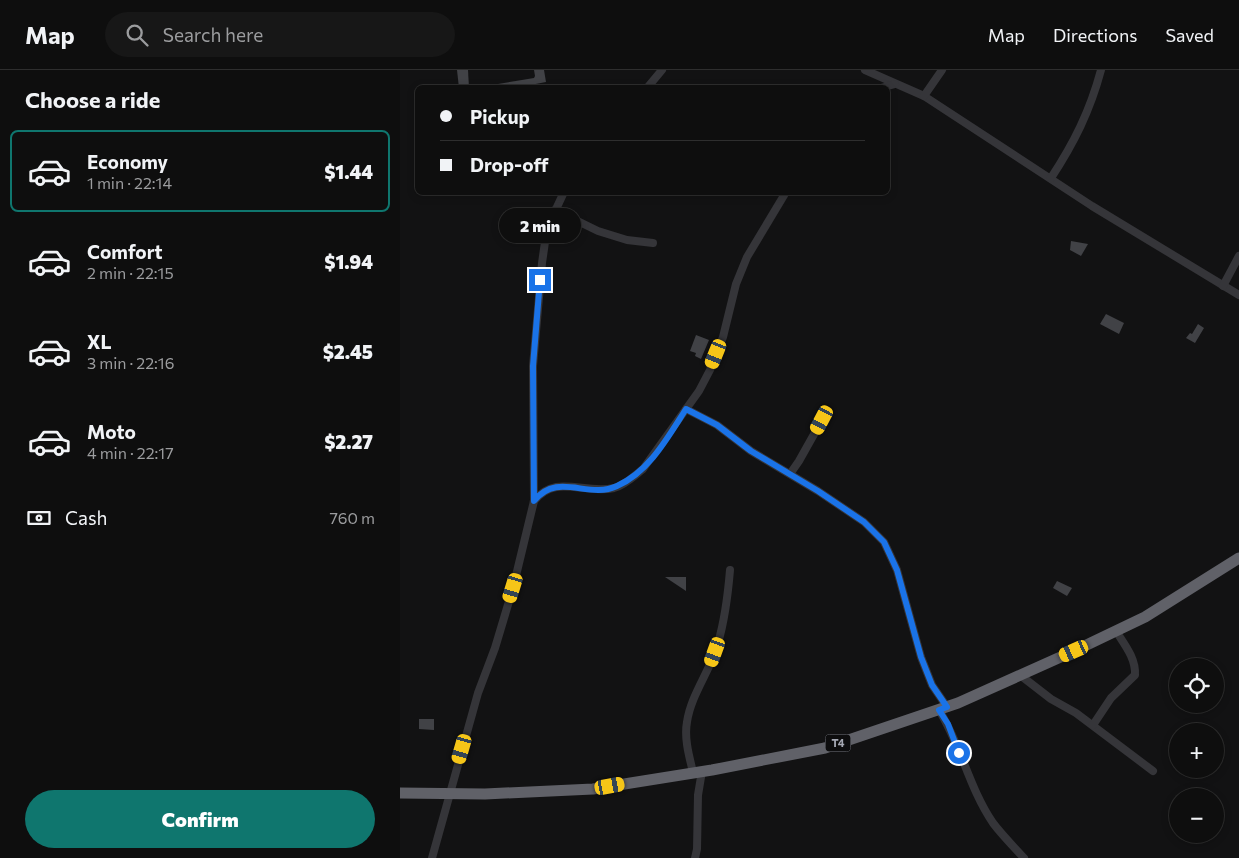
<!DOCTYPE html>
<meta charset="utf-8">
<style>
body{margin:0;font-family:Commissioner,sans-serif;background:#171717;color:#f1f3f6;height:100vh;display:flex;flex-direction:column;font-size:19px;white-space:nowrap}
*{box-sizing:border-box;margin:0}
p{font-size:16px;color:#9b9c9e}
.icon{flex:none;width:28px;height:28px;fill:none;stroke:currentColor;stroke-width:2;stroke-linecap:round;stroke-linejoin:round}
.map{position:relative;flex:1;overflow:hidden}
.details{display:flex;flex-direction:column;background:#0e0e0e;width:400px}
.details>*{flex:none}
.banner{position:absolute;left:15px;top:15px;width:475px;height:110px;border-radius:8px;box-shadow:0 2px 8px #0003,0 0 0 1px #2e2e2e;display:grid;align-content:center;height:110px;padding:0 25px;background:#0e0e0e}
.fabs{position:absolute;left:769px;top:588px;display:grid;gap:10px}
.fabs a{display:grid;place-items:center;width:55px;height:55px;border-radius:50%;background:#0e0e0e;box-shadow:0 2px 8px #0003,0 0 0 1px #2e2e2e;font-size:25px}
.end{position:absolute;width:22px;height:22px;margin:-11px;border:6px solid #1a73e8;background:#fff;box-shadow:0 0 0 2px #fff}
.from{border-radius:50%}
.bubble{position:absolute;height:35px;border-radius:18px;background:#0e0e0e;box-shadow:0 2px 8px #0003,0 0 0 1px #2e2e2e;font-size:16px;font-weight:800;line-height:35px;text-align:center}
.car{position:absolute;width:15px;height:30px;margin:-15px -8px;border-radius:6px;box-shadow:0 0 4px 1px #0007;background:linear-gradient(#f5c518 24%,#345 0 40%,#f5c518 0 76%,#345 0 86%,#f5c518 0)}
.banner b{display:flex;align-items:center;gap:18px;height:48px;font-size:19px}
.banner b+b{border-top:1px solid #2e2e2e}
.banner i{width:12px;height:12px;background:#f1f3f6}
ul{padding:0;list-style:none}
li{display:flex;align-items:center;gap:15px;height:82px;margin:0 10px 8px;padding:0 15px;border:2px solid transparent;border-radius:8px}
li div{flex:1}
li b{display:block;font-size:19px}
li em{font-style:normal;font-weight:800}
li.active{border-color:#0f766e}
li>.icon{width:45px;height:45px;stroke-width:1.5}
h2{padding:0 25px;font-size:22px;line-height:60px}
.pay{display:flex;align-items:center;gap:12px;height:55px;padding:0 25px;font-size:19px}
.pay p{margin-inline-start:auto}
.action{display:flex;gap:10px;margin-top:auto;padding:10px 25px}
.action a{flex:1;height:58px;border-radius:30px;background:#0f766e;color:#fff;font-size:20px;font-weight:800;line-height:58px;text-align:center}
header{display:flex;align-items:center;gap:30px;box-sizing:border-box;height:70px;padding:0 25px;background:#0e0e0e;border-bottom:1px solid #2e2e2e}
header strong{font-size:24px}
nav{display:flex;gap:28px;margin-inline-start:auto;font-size:18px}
.search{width:350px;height:45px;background:#171717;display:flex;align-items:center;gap:12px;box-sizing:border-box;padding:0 18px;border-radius:28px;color:#9b9c9e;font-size:19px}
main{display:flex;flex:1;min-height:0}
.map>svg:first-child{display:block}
.building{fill:#414246}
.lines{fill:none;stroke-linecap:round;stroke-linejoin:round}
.minor{stroke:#353539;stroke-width:8}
.highway{stroke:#606168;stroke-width:11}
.route{stroke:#1a73e8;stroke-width:6}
.labels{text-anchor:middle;stroke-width:4.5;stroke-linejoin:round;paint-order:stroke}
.shield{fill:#0d0d0e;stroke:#777981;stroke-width:1}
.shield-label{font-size:11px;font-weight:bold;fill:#a4a7b2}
</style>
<header>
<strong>Map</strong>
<div class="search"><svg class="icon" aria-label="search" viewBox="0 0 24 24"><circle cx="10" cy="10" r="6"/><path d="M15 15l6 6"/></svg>Search here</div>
<nav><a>Map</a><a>Directions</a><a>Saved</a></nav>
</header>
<main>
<section class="details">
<h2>Choose a ride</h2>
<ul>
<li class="active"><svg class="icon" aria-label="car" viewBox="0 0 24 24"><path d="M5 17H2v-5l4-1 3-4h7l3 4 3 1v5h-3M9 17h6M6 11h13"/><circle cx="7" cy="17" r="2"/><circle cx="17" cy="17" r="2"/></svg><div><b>Economy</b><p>1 min · 22:14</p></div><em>$1.44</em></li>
<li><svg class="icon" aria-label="car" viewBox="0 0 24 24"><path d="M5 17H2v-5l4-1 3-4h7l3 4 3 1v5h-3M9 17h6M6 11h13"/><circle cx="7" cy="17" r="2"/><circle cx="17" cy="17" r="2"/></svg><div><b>Comfort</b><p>2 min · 22:15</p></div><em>$1.94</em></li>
<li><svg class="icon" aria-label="car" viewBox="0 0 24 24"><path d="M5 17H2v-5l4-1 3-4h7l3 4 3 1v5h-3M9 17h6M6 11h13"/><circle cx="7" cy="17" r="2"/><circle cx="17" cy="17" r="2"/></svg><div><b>XL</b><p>3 min · 22:16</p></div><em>$2.45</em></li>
<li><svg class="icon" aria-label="car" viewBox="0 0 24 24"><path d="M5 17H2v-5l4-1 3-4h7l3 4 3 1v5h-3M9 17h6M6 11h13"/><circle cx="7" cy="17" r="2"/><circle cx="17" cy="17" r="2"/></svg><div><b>Moto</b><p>4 min · 22:17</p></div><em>$2.27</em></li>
</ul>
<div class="pay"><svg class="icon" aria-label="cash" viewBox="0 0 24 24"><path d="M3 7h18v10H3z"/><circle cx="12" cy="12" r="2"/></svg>Cash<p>760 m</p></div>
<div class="action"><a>Confirm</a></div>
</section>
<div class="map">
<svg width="839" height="788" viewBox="0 0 839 788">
<rect width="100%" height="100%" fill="#121213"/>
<!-- building -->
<g class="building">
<polygon points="57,0 68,0 69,18 59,18"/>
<polygon points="134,0 144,0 146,12 115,18 99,18 98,14 134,8 135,6"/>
<polygon points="671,171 688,174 681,186 670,180"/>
<polygon points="706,244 724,253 719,264 700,254"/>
<polygon points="798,254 804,258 795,273 786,268 790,263 792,264"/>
<polygon points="296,265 309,270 301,289 295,286 296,283 290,281"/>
<polygon points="265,507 286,507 286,521"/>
<polygon points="657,511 672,518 667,526 653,518"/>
<polygon points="19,649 34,649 34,660 19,659"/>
</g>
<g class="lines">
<!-- minor -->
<g class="minor">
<polyline points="465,0 524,26 692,136 839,225"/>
<polyline points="247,18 262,0"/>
<polyline points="481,18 495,14"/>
<polyline points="524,26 542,0"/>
<path d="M651 108C674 73 690 41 701 0"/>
<polyline points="155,140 198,161 227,170 253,173"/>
<polyline points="823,216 839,186"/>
<polyline points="286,339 317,355 351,381 418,421 464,452 484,472 497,500 521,587 532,615 547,637"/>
<polyline points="390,404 399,391 422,350"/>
<path d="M134 431C156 403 184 425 214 418 225 415 234 406 243 399L299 321 310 300 323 267 336 214 347 187 386 122"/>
<polyline points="620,605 651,629 676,643 753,701"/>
<path d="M539 640C561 675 569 718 593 753 602 765 614 777 624 788"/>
<path d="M693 655 711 628 735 605C736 588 724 574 716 561"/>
<path d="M293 702C289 686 284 668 287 652 291 624 311 600 318 573 325 549 328 524 330 500"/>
<polyline points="32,788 78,623 95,578 113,518 134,431 133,296 142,193 146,165 157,137 164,122"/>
<polyline points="295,788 297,779 298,725 302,701"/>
</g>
<!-- highway -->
<polyline class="highway" points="0,723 85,724 193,719 312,700 425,678 558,633 674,581 745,547 839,488"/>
</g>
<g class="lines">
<!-- route -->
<path class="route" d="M140 210 133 296 134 431C158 401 188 430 217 416 249 402 268 367 286 339L317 355 351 381 418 421 464 452 484 472 497 500 521 587 532 615 547 637 539 640 548 654 559 683"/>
</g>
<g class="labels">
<!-- shield labels -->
<rect class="shield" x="425.5" y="664.5" width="25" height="17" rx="4"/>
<g class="shield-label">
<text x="438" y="677">T4</text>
</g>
</g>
</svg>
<div class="fabs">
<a><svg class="icon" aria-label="locate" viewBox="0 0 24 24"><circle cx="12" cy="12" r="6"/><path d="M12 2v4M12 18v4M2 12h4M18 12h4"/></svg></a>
<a>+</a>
<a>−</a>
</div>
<i class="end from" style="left:559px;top:683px"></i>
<i class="end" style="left:140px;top:210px"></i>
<div class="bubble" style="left:99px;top:138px;width:82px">2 min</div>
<i class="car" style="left:316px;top:284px;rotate:202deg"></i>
<i class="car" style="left:422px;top:350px;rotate:208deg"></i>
<i class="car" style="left:113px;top:518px;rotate:197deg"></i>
<i class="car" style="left:674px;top:581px;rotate:246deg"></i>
<i class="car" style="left:315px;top:582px;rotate:200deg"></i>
<i class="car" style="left:62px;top:679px;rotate:196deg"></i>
<i class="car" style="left:210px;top:716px;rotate:80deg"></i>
<div class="banner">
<b><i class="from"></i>Pickup</b>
<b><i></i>Drop-off</b>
</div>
</div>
</main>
